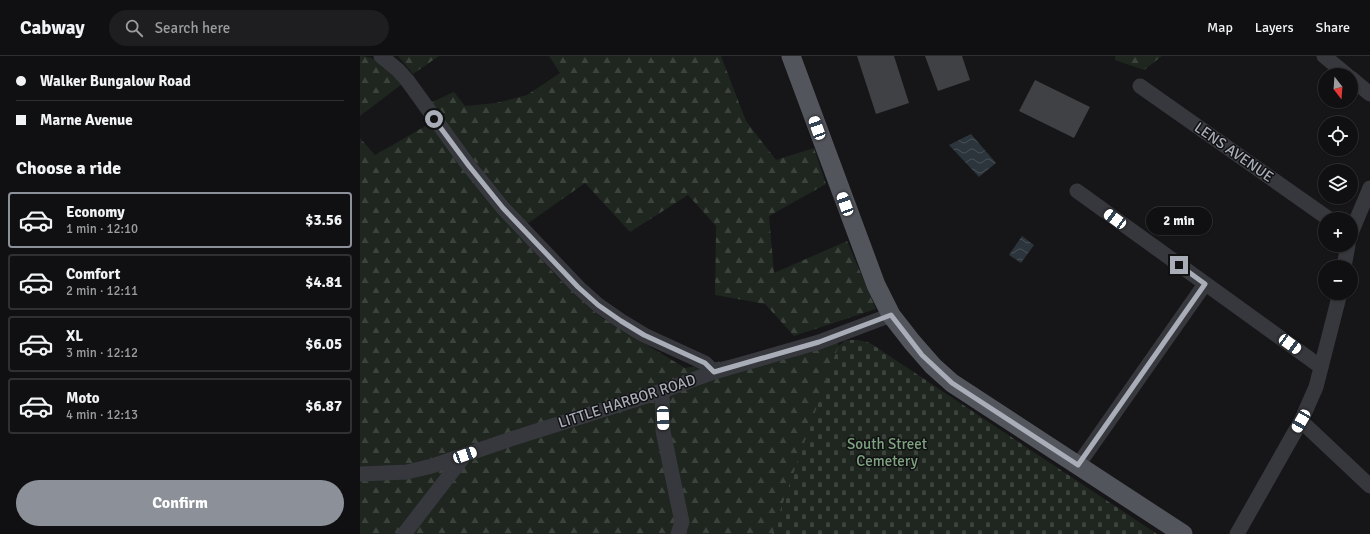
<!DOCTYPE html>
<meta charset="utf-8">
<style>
body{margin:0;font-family:Signika,sans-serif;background:#1e1e20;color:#f1f3f6;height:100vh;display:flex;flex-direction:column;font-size:15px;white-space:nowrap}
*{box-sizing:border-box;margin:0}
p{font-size:13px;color:#9c9d9f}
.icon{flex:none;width:22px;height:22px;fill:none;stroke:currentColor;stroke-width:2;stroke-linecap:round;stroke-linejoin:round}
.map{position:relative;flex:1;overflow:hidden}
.details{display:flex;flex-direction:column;background:#101012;width:360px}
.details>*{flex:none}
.banner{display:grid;align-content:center;height:88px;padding:0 16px;background:#101012}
.needle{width:26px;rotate:163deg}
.controls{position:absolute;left:958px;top:12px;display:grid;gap:8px}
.controls a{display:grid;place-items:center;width:40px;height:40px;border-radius:50%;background:#101012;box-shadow:0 1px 3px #0004,0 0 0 1px #303032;font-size:20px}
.end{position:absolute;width:18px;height:18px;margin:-9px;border:5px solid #a8adb8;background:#111;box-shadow:0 0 0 2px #111}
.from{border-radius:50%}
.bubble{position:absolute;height:28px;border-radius:14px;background:#101012;box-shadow:0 1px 3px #0004,0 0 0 1px #303032;font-size:13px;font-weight:700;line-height:28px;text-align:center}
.car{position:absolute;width:12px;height:24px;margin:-12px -6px;border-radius:5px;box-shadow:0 0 3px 1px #0007;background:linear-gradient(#fff 24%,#345 0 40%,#fff 0 76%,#345 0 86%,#fff 0)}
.banner b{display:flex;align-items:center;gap:14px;height:38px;font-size:15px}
.banner b+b{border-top:1px solid #303032}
.banner i{width:10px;height:10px;background:#f1f3f6}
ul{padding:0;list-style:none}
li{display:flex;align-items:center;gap:12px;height:56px;margin:0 8px 6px;padding:0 8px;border:2px solid #303032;border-radius:4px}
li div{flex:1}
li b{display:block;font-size:15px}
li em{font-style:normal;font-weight:700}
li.current{border-color:#8c9099}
li>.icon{width:36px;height:36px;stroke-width:1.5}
h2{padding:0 16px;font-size:18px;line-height:48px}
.primary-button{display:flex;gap:8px;margin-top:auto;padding:8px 16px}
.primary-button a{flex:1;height:46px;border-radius:24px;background:#8c9099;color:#fff;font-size:16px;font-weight:700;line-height:46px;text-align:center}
header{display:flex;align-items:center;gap:24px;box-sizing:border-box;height:56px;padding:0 20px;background:#101012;border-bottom:1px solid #303032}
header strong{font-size:19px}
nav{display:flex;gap:22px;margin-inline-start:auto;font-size:14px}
.search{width:280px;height:36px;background:#1e1e20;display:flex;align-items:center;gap:10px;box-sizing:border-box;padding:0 14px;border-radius:22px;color:#9c9d9f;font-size:15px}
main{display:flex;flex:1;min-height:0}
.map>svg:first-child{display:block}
.forest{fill:url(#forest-firs)}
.cemetery{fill:url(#cemetery-stones)}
.water{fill:url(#water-waves)}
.building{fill:#404145}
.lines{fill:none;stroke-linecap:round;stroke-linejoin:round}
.minor{stroke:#37383d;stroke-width:15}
.major{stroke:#53555c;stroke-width:19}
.route{stroke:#a8adb8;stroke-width:5}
.labels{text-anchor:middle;stroke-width:3;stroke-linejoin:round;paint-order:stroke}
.street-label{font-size:15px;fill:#a8adb8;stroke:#111113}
.park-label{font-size:15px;fill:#7fa381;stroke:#111113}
</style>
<header>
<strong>Cabway</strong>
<div class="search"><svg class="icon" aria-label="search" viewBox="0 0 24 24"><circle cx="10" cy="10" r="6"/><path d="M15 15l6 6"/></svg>Search here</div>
<nav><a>Map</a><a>Layers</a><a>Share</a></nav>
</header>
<main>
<section class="details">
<div class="banner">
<b><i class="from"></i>Walker Bungalow Road</b>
<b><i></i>Marne Avenue</b>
</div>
<h2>Choose a ride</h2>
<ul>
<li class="current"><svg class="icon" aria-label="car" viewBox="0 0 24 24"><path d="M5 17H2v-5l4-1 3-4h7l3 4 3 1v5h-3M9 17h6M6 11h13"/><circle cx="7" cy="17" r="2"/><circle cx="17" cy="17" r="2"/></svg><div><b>Economy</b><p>1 min · 12:10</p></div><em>$3.56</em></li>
<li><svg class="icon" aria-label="car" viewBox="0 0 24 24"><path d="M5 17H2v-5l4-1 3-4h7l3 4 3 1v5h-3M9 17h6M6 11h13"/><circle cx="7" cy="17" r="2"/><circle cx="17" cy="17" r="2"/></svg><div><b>Comfort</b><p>2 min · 12:11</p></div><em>$4.81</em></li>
<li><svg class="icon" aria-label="car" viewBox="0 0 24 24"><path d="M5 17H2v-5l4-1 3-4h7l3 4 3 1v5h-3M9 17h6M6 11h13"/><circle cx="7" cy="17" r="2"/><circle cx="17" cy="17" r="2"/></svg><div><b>XL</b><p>3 min · 12:12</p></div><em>$6.05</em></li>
<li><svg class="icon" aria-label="car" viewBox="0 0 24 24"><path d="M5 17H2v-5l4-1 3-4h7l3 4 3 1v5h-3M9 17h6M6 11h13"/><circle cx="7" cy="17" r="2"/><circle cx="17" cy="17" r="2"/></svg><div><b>Moto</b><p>4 min · 12:13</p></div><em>$6.87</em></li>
</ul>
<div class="primary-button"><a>Confirm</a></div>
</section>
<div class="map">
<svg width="1010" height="478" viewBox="0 0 1010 478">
<defs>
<pattern id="forest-firs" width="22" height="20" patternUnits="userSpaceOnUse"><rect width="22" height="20" fill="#1e261f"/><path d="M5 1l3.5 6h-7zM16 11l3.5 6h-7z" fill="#3c433d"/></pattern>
<pattern id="cemetery-stones" width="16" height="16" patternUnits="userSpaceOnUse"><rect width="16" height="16" fill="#1e261f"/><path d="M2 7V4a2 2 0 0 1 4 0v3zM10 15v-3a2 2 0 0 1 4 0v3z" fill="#3c433d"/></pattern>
<pattern id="water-waves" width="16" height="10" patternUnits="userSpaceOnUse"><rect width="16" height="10" fill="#2c353c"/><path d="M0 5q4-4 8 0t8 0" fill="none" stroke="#485056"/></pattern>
</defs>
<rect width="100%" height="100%" fill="#161618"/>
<!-- forest -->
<g class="forest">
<path d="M0 0C20 0 29 14 42 28L0 60Z"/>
<polygon points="38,0 79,0 53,18"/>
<polygon points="189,0 361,0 386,65 416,104 454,92 466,128 409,160 414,217 487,185 516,253 434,280 405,248 355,239 356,170 328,139 270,176 225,127 167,168 115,107 72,46 94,36 105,50 136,47 167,39 200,17"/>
<polygon points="755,0 802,0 784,14 755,4"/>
<polygon points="69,68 137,154 198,222 238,259 325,312 477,284 485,310 421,478 0,478 0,82 15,99"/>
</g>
<!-- cemetery -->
<polygon class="cemetery" points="485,284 498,284 510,287 797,478 412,478 478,291"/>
<!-- water -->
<g class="water">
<polygon points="611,78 636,107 619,121 589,89"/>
<polygon points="662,180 674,189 661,207 649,199"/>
</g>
<!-- building -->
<g class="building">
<polygon points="497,0 534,0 549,47 516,58"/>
<polygon points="565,0 602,0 610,24 578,35"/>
<polygon points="675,24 730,51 714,82 659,55"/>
</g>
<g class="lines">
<!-- minor -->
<g class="minor">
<polyline points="21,0 38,14 47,24 109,110 143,152 218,231 238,249 261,265 284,279 345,307 354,316"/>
<polyline points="964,0 987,19"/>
<polyline points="991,22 1010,38"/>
<polyline points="780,30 969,163"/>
<polyline points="717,135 961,311"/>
<polyline points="991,177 1010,132"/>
<polyline points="984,211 988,189"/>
<polyline points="302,335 303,375 322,466 318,478"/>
<polyline points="941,365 1010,430"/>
<polyline points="718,409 845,228"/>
<polyline points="0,418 47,416 72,410 151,383 302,335 354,316 459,286 531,259"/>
<polyline points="44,478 105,399"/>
<polyline points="877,478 941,365 956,331 980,237"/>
</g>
<!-- major -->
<polyline class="major" points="431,0 516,229 531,259 552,286 573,310 592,327 823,478"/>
</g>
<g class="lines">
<!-- route -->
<polyline class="route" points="74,63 109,110 143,152 218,231 238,249 261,265 284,279 345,307 354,316 459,286 531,259 562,299 592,327 718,409 845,228 819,209"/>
</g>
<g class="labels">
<!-- street labels -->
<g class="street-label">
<text transform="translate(874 96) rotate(35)" y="5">LENS AVENUE</text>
<text transform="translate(267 345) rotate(-18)" y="5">LITTLE HARBOR ROAD</text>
</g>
<!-- park labels -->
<g class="park-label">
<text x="527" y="393">South Street<tspan x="527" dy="17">Cemetery</tspan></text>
</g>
</g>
</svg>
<div class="controls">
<a><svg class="needle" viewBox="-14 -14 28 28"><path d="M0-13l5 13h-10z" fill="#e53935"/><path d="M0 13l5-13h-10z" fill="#9c9d9f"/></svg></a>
<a><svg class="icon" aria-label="locate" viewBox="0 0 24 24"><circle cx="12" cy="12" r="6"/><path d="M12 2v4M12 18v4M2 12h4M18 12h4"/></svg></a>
<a><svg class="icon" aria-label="layers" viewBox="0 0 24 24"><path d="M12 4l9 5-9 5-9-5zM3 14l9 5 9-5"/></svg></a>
<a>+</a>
<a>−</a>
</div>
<i class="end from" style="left:74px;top:63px"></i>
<i class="end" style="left:819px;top:209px"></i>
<div class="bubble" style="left:786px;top:151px;width:66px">2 min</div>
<i class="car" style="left:457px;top:72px;rotate:340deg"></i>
<i class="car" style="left:485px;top:148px;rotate:340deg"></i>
<i class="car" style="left:755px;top:163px;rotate:306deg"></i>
<i class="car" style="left:930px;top:288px;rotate:126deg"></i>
<i class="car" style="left:303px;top:362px;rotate:178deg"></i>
<i class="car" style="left:941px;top:365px;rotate:210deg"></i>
<i class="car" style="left:105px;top:399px;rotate:70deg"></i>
</div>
</main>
